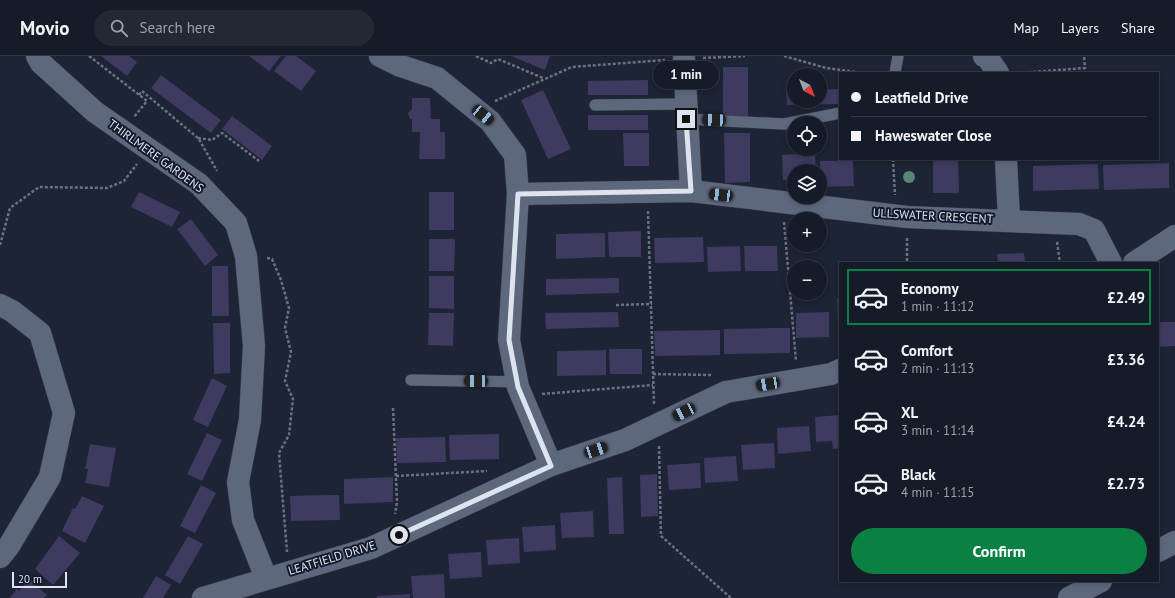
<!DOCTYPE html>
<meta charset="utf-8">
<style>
body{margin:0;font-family:"PT Sans",sans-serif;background:#222834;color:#f1f3f6;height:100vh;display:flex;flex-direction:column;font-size:15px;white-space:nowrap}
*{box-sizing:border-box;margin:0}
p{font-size:13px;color:#9da1a8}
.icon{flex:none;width:22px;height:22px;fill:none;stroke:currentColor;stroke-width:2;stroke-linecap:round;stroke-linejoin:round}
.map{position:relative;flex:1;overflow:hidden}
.sheet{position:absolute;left:839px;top:206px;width:320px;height:320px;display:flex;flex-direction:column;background:#151b28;border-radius:0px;box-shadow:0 2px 6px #0003,0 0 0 1px #343945}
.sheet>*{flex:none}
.top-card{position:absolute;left:839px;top:16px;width:320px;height:88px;border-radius:0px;box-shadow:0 2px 6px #0003,0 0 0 1px #343945;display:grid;align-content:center;height:88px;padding:0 12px;background:#151b28}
.needle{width:26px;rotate:138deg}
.controls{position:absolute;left:787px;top:12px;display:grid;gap:8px}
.controls a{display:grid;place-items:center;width:40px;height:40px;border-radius:50%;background:#151b28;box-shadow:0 2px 6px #0003,0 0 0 1px #343945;font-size:20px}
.scale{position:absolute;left:12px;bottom:10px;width:55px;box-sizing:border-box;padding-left:4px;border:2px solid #dee4ef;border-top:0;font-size:11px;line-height:14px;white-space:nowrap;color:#dee4ef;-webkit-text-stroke:3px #131a2b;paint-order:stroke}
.end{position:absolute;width:18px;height:18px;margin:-9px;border:5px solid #dee4ef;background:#111;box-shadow:0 0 0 2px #111}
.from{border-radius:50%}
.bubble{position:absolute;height:28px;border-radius:14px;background:#151b28;box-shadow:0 2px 6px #0003,0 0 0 1px #343945;font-size:13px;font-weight:700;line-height:28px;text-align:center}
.car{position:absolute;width:12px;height:24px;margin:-12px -6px;border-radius:5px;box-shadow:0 0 3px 1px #0007;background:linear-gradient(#222 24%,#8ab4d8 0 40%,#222 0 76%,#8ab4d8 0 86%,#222 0)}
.top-card b{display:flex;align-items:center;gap:14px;height:38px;font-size:15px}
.top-card b+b{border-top:1px solid #343945}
.top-card i{width:10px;height:10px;background:#f1f3f6}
ul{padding:7px 0 0;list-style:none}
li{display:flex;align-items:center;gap:12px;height:56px;margin:0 8px 6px;padding:0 4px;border:2px solid transparent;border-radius:0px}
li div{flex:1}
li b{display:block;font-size:15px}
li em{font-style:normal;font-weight:700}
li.active{border-color:#0b8043}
li>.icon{width:36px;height:36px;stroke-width:1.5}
.button{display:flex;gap:8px;margin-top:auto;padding:8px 12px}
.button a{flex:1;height:46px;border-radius:24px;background:#0b8043;color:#fff;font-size:16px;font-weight:700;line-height:46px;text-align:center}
header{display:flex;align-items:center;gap:24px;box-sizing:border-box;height:56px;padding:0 20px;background:#151b28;border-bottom:1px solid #343945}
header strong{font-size:19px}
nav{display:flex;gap:22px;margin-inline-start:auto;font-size:14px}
.search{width:280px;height:36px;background:#222834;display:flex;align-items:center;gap:10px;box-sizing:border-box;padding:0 14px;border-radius:22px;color:#9da1a8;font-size:15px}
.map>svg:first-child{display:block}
.building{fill:#3f3a5f}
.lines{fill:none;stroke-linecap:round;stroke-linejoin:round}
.lane-casing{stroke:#3a414f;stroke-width:12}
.street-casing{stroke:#3a414f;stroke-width:23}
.secondary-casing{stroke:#3a414f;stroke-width:23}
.path{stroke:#6a7180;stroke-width:2.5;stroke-dasharray:3 2;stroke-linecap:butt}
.lane{stroke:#5e687d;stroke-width:11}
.street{stroke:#5e687d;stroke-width:22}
.secondary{stroke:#5e687d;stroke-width:22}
.tree{fill:#5a8473}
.route{stroke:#dee4ef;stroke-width:5}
.labels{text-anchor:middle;stroke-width:4;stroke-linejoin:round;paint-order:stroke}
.street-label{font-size:12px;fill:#dee4ef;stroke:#131a2b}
</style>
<header>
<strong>Movio</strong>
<div class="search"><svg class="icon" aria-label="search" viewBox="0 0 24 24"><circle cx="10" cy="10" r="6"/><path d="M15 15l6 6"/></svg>Search here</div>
<nav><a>Map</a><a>Layers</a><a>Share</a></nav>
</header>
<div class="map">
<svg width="1175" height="542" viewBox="0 0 1175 542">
<rect width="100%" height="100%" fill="#1c2435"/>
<!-- building -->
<g class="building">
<polygon points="101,0 129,0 137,6 127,20"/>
<polygon points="249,0 281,0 269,15"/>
<polygon points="286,0 296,0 316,15 301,35 274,15"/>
<polygon points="511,0 550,0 545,14"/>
<rect x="723" y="11" width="25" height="50"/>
<polygon points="161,19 221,64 211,77 151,32"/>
<polygon points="648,24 648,39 588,39 588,25"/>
<polygon points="840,33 840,48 787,49 786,35 794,34 794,45 820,45 820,34"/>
<polygon points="543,34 571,93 548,103 521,44"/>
<polygon points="412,42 430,42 431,63 440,63 440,76 445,76 445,103 419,103 420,76 412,76 412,63 410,63 408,57 412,53"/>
<rect x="588" y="59" width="60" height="15"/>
<polygon points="232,60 272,90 262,104 222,73"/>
<polygon points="623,77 649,77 649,110 624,110"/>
<polygon points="724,77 750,77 750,126 725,127"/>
<polygon points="799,98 815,98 816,115 794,115 794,124 783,124 782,99"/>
<polygon points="933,103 958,103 959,137 933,137"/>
<polygon points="820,105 853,105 854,130 821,131"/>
<polygon points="1169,107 1169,132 1104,134 1103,109"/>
<polygon points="1098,108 1099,133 1033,135 1033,110"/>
<polygon points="139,136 180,156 172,171 131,151"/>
<rect x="429" y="136" width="25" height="38"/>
<polygon points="191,163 218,199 205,210 177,173"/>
<polygon points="641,175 641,201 609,201 608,176"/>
<polygon points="605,177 605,201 556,203 556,178"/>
<polygon points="703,181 704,206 655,207 654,182"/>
<polygon points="429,183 455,183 454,215 429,215"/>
<polygon points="740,190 741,215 708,216 707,191"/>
<polygon points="744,190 777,190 778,215 745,215"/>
<polygon points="1024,197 1025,207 998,207 997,198"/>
<polygon points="212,210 228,210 229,260 212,260"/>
<polygon points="429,220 454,220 454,253 429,252"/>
<polygon points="619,222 619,237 546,239 546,223"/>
<polygon points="837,242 840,242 840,267 838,267"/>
<polygon points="618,256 619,271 546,273 545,257"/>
<polygon points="829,256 829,281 796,282 796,257"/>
<polygon points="429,257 454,257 453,290 428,289"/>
<polygon points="1158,266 1175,266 1175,290 1158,291"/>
<polygon points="213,267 230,267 230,317 214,318"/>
<polygon points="773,272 790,272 790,297 724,298 724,273"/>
<polygon points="720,274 720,299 655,300 654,275"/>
<polygon points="609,293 642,293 642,318 610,318"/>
<polygon points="606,294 606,319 557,320 557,295"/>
<polygon points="212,322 227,330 208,371 193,364"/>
<polygon points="840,359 840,392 833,393 832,385 816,386 815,361"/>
<polygon points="809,370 811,395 778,398 777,372"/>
<polygon points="207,377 222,384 202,425 187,418"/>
<polygon points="499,378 499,403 450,404 449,379"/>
<polygon points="445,381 446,406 397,407 396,382"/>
<polygon points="774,387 775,412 743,414 741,389"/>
<polygon points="90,388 116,392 109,431 85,427 88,413 85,413"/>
<polygon points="736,400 738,425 705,427 704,402"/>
<polygon points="700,407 701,432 669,434 667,409"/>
<polygon points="657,418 658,460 641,461 640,419"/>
<polygon points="393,421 393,446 344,448 344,423"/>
<polygon points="622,421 624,478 609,478 607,422"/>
<polygon points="201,429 216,437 195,477 180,470"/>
<polygon points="323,439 339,439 340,464 291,465 290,440"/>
<polygon points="82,440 104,450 85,487 62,475 73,452 75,453"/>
<polygon points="593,455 594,481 562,482 560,457"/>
<polygon points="555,469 556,494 524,496 522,471"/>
<polygon points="59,480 80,497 53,529 35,513"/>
<polygon points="188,480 203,488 180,528 165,519"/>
<polygon points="519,482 520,507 488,509 486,484"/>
<polygon points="481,496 482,521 450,523 448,498"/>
<polygon points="444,518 445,542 413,542 411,520"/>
<polygon points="156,520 171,529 163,542 143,542"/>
<polygon points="29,523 47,539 44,542 10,542 17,533 19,535"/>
<polygon points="410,538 410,542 377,542 377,540"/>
</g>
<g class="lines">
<!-- lane casing -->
<g class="lane-casing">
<g id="lane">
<polyline points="895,17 898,0"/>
<polyline points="595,49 686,48"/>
<polyline points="686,63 784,68 840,57"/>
<polyline points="411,324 517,326"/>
</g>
</g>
<!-- street casing -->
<g class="street-casing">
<g id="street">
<polyline points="37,0 41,7 95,56 199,128 236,167 246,200 254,290 250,364 238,426 243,464 266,522"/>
<polyline points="380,0 398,9 437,22 490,65 515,99 518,138 509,284 518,331 551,409"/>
<polyline points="984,0 987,1 998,17"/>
<polyline points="684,3 691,135"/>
<polyline points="1006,103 1009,164"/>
<polyline points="518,138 691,135 907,161 1079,168 1094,174 1111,207"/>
<polyline points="1134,207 1175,180"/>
<polyline points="0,249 12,255 40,277 64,357 50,421 9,490 0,501"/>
<polyline points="203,542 371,492 551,409 625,384 726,336 831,318 840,314"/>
</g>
</g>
<!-- secondary casing -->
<g class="secondary-casing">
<g id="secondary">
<polyline points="1158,495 1175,486"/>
<polyline points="1069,542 1101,525"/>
</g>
</g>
<!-- path -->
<g class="path">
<polyline points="89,0 147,45 134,61"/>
<polyline points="476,0 491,7 498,3 543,22"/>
<polyline points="784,0 826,12 864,17"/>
<polyline points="703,2 745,0"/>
<polyline points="1018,17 1085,12 1084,0"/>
<polyline points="139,39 142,35 199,83 217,115"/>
<polyline points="495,45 572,11 665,4"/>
<polyline points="198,82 212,84 222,77 259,105"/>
<polyline points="893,103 895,139"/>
<polyline points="648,155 654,348"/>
<polyline points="784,166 796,305"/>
<polyline points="907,182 907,207"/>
<polyline points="1057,186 1060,207"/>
<polyline points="0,189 10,152 39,131 107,132 124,125 137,108"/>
<polyline points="267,202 272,203 281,224 289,252 285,272 291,296 285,325 293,343 289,379 279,397 287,496"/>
<polyline points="616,249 652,248"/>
<polyline points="653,318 712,319"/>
<polyline points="542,338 653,329"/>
<polyline points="393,352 397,446 395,458"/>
<polyline points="659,390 661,480 731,542"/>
<polyline points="396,420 487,415"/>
</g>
<!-- lane -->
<use href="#lane" class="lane"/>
<!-- street -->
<use href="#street" class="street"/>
<!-- secondary -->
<use href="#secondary" class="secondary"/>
</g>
<!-- trees -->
<circle class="tree" cx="909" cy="121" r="6"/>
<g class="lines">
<!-- route -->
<polyline class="route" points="399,479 551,410 518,331 509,284 518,138 691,135 686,63"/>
</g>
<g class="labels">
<!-- street labels -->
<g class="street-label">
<text transform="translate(156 100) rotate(36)" y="4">THIRLMERE GARDENS</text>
<text transform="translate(933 160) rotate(3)" y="4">ULLSWATER CRESCENT</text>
<text transform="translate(332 502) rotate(-17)" y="4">LEATFIELD DRIVE</text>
</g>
</g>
</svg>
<div class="controls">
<a><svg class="needle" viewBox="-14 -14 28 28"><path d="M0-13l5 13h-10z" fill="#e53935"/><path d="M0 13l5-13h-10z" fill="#9da1a8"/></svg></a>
<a><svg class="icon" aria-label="locate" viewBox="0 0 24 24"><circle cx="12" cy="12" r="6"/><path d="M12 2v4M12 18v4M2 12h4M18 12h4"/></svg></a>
<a><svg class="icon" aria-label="layers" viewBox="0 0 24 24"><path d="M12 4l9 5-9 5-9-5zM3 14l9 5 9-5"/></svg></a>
<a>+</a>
<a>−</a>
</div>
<div class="scale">20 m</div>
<i class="end from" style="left:399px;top:479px"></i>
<i class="end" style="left:686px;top:63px"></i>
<div class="bubble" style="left:653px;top:5px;width:66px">1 min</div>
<i class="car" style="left:483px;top:59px;rotate:129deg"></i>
<i class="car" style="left:714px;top:64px;rotate:272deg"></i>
<i class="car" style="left:721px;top:139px;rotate:277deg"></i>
<i class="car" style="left:476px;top:325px;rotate:271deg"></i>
<i class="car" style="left:768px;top:328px;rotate:260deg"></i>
<i class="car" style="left:684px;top:356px;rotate:244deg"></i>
<i class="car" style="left:596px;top:394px;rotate:71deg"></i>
<div class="top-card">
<b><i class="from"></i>Leatfield Drive</b>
<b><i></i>Haweswater Close</b>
</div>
<section class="sheet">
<ul>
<li class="active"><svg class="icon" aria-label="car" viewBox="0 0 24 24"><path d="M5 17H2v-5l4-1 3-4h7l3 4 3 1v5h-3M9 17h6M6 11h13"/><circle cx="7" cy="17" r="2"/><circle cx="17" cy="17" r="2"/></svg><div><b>Economy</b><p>1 min · 11:12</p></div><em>£2.49</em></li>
<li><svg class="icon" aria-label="car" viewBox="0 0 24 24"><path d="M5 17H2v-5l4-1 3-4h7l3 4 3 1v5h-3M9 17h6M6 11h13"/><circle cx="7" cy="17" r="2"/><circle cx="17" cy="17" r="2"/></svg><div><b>Comfort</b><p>2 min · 11:13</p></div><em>£3.36</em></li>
<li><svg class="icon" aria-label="car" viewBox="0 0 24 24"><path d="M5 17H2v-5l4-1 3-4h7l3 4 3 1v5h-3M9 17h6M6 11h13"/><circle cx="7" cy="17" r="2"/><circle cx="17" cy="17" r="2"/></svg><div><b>XL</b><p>3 min · 11:14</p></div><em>£4.24</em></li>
<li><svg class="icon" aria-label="car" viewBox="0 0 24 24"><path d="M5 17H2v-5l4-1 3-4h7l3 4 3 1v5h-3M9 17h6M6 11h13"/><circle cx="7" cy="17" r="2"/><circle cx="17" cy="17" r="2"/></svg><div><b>Black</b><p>4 min · 11:15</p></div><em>£2.73</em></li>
</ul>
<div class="button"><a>Confirm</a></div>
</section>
</div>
